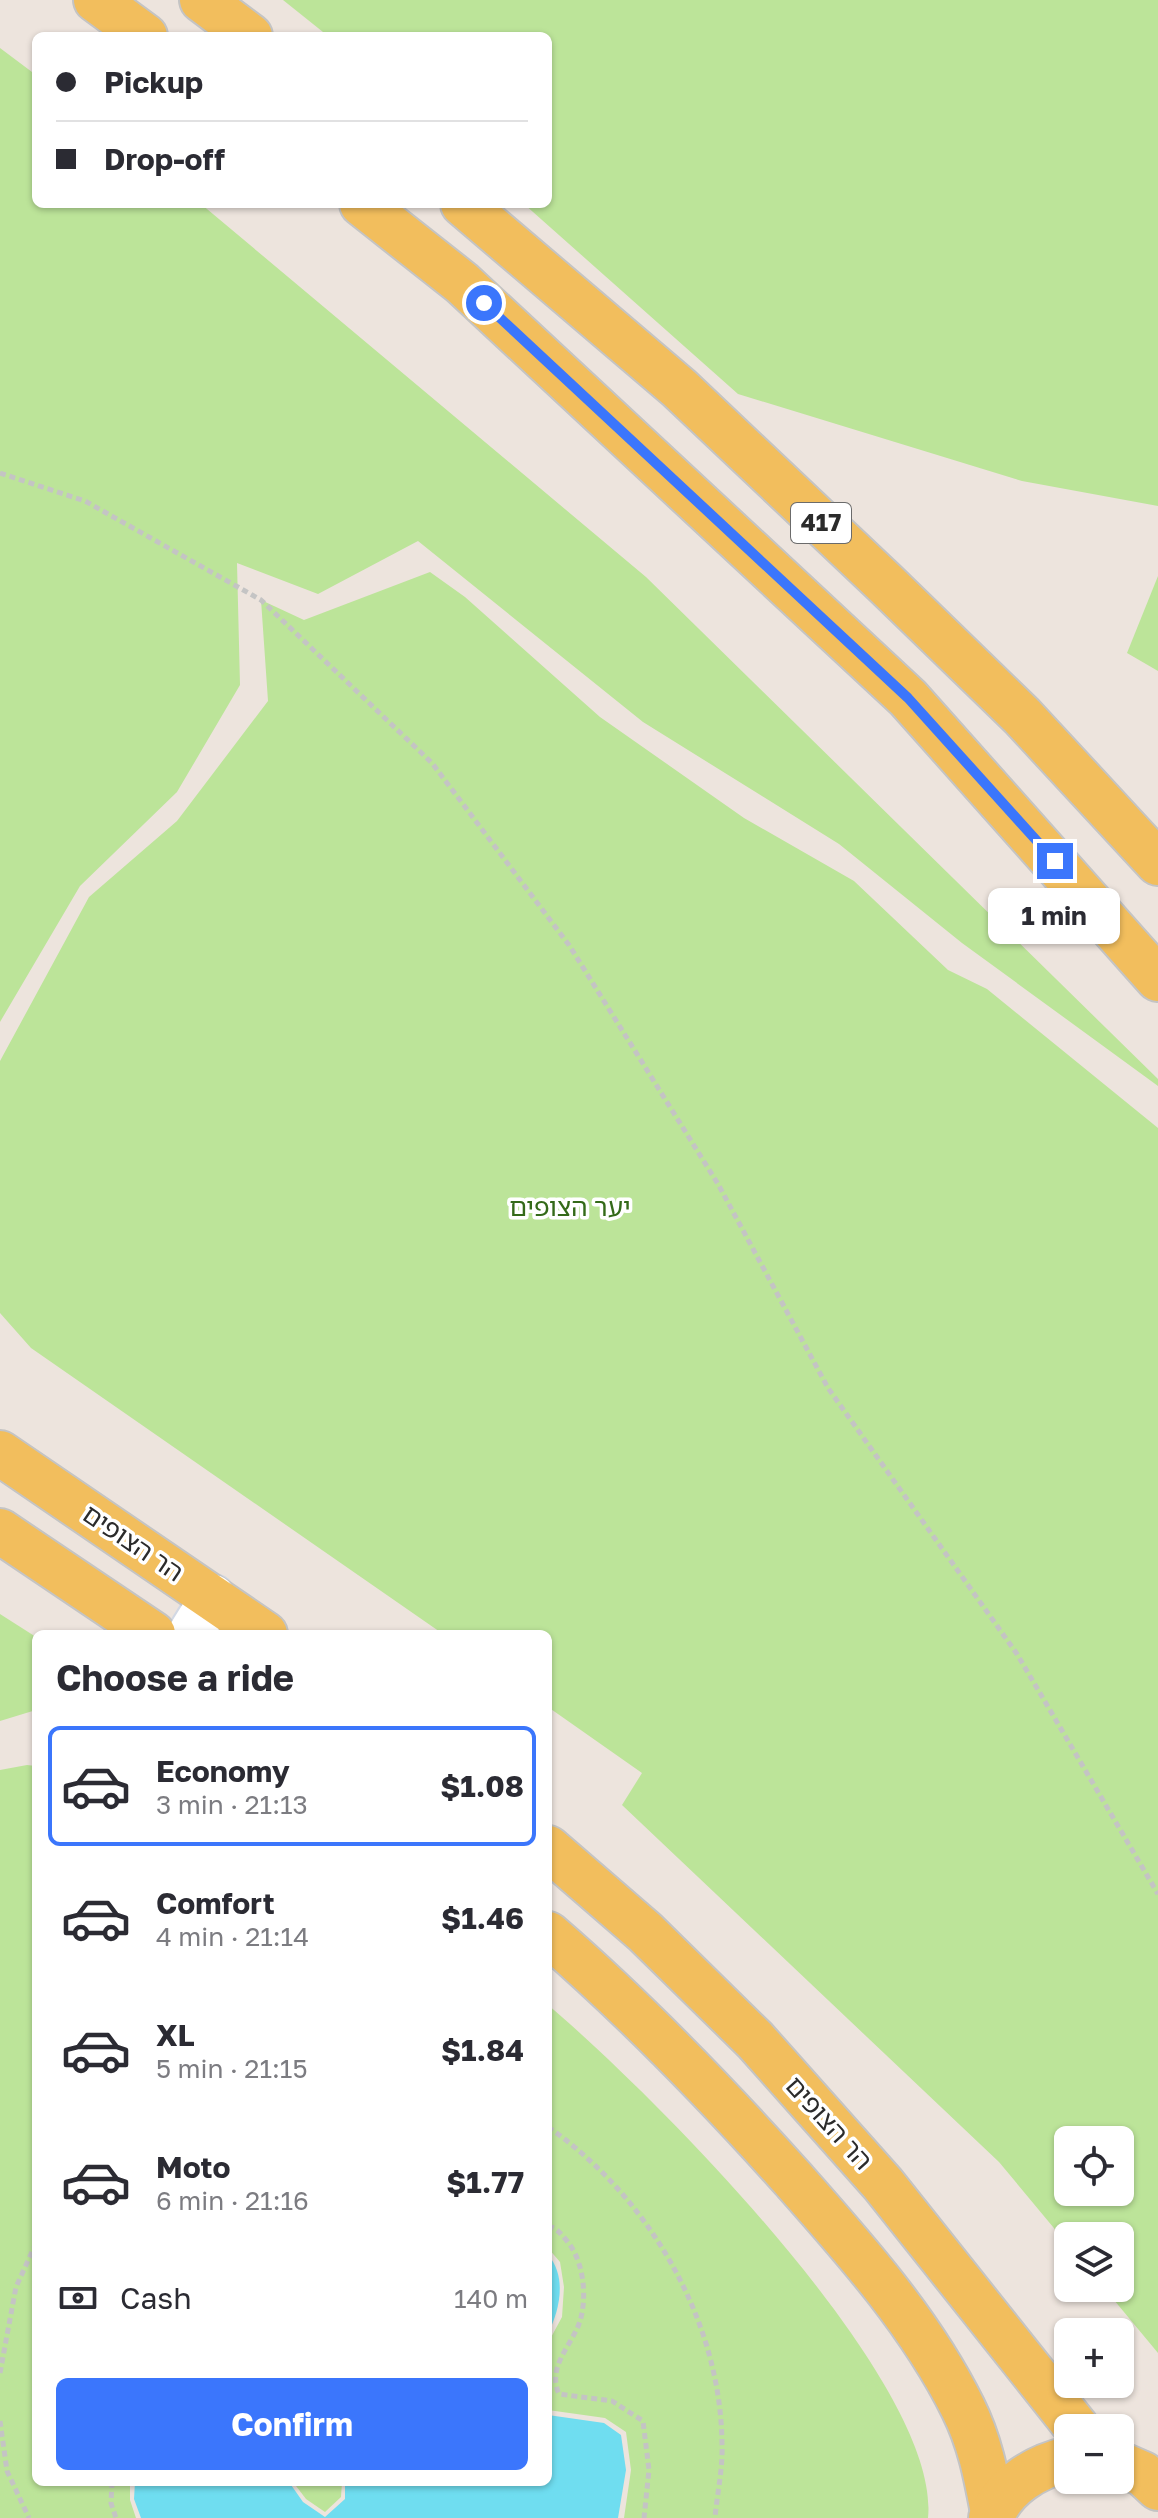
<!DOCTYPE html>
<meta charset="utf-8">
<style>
body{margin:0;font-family:"Golos Text","Noto Sans Hebrew",sans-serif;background:#f7f7f7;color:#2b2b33;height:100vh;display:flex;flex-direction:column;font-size:30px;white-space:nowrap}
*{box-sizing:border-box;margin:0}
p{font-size:26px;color:#7c7c81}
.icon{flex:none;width:44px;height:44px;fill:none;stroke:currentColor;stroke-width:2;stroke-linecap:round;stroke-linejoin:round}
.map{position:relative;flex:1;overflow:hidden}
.details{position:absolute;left:32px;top:1630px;width:520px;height:856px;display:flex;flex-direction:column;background:#fff;border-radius:12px;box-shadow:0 2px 6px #0004}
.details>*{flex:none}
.guide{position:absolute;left:32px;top:32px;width:520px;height:176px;border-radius:12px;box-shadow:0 2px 6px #0004;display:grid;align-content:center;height:176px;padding:0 24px;background:#fff}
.buttons{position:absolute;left:1054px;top:2126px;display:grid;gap:16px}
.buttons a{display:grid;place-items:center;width:80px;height:80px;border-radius:12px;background:#fff;box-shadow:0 2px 6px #0004;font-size:40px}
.end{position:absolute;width:36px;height:36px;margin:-18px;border:10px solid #3b76fc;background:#fff;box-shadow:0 0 0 4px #fff}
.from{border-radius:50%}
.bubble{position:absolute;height:56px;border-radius:12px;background:#fff;box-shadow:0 2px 6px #0004;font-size:26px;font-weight:700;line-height:56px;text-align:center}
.guide b{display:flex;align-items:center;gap:28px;height:76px;font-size:30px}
.guide b+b{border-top:2px solid #e1e1e2}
.guide i{width:20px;height:20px;background:#2b2b33}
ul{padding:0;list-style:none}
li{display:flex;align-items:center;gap:24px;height:120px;margin:0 16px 12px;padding:0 8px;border:4px solid transparent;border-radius:12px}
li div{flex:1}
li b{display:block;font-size:30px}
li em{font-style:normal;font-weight:700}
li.on{border-color:#3b76fc}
li>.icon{width:72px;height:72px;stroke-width:1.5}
h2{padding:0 24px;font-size:36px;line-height:96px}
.pay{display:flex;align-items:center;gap:20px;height:88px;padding:0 24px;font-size:30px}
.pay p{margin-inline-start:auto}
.button{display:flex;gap:16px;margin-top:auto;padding:16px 24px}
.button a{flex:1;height:92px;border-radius:12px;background:#3b76fc;color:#fff;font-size:32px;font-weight:700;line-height:92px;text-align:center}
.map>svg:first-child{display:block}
.green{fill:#bce499;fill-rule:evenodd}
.water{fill:#6fddf0}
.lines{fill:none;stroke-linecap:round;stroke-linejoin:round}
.minor-casing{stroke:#d2d8e4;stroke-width:48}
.major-casing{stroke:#c4c4c4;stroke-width:48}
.path{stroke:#c4c4c4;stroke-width:5;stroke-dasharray:6 4;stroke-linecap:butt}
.minor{stroke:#fff;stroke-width:44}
.major{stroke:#f2be5d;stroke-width:44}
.route{stroke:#3b76fc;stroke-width:10}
.labels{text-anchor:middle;stroke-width:7;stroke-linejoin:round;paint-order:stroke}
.shield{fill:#fff;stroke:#6b6b6b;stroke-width:2}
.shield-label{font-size:24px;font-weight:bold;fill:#2b2b2b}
.park-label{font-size:26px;fill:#346a19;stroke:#fff}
.street-label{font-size:26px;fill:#2b2b2b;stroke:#fff}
</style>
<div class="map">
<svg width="1158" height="2518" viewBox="0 0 1158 2518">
<rect width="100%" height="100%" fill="#ede4dd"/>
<!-- green -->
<g class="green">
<polygon points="283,0 1158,0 1158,506 1022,481 738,394 524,204 548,204 548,36 328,36"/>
<polygon points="0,48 36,75 36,204 201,204 646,577 1158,1079 1158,1086 962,943 839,844 643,722 418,541 318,594 237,563 240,685 177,792 80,886 0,1022"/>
<path d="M430 572 465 597 600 717 744 818 854 881 948 970 987 989 1158 1128V2353L1104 2288H1120V2236H1068V2245L999 2162 622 1805 642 1773 548 1707V1634H443L31 1348 0 1313V1061L89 897 177 821 268 701 261 600 304 620ZM1120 2140V2192H1068V2140Z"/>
<polygon points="1158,576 1158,671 1127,653"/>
<polygon points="0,1614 36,1637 36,1710 0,1721"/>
<polygon points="27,1765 36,1766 36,2482 130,2482 130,2500 136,2518 0,2518 0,1770"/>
<path d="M548 2005C650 2091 942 2382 928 2518H624L631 2470 626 2432 605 2418 548 2410V2343L562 2317 564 2287 560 2262 548 2248Z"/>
<polygon points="293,2482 342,2482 341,2497 325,2512 306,2499"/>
</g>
<!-- water -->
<g class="water">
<path d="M548 2255C567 2276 560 2310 548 2333Z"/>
<polygon points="548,2415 604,2423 621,2435 626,2470 618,2518 141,2518 134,2499 135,2482 289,2482 303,2502 325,2517 345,2499 345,2482 548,2482"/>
</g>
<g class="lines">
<!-- minor casing -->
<g class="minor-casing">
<polyline id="minor" points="190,1634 213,1597"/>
</g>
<!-- major casing -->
<g class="major-casing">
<g id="major">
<polyline points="96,0 145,36"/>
<polyline points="202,0 250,36"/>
<polyline points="362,204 462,283 908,698 1158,979"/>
<polyline points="463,204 679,388 886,584 1022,716 1158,863"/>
<polyline points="0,1453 265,1634"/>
<polyline points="0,1531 153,1634"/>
<polyline points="548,1848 645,1932 755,2040 883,2184 1077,2428"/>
<path d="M548 1934C636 2010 715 2092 793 2179 855 2249 921 2323 963 2408 980 2442 986 2475 993 2512"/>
<polyline points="1120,2464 1143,2474 1158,2488"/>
<path d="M991 2518C1004 2486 1035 2467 1068 2459"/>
</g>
</g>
<!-- path -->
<g class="path">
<polyline points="0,473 85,501 261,600 432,763 569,945 718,1184 828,1388 1017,1654 1158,1894"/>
<path d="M548 2127C648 2196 721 2320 722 2444 723 2469 717 2494 715 2518"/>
<path d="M548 2226C557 2228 561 2234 567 2241 584 2261 588 2299 579 2324 570 2347 547 2368 559 2394L612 2401 643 2421 649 2470 644 2518"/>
<polyline points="0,2373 16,2287 36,2243"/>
<polyline points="0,2421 7,2471 29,2518"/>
<polyline points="112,2482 111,2503 116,2518"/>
</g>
<!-- minor -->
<use href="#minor" class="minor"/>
<!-- major -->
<use href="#major" class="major"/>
</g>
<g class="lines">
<!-- route -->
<polyline class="route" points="484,303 908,698 1055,861"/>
</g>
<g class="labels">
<!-- shield labels -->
<rect class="shield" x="791" y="503" width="60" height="40" rx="6"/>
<g class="shield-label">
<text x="821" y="531">417</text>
</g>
<!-- park labels -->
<g class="park-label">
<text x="570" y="1216">יער הצופים</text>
</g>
<!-- street labels -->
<g class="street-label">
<text transform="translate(133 1543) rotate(34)" y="9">הר הצופים</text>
<text transform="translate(829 2123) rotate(48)" y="9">הר הצופים</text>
</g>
</g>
</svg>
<div class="buttons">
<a><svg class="icon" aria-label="locate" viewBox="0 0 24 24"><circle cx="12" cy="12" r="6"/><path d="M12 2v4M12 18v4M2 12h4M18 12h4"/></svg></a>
<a><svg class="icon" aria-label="layers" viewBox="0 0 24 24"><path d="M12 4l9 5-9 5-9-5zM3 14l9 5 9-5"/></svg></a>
<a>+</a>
<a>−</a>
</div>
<i class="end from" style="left:484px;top:303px"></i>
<i class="end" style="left:1055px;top:861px"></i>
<div class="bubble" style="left:988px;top:888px;width:132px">1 min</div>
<div class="guide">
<b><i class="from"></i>Pickup</b>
<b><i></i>Drop-off</b>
</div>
<section class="details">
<h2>Choose a ride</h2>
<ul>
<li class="on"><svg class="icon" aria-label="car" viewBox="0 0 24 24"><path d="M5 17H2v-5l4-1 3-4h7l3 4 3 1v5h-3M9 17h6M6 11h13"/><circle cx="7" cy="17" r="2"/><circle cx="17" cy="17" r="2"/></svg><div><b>Economy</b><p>3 min · 21:13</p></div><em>$1.08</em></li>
<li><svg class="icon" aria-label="car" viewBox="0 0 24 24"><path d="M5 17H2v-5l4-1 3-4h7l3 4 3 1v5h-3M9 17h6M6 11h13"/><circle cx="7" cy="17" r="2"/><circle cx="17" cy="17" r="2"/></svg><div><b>Comfort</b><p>4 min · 21:14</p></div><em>$1.46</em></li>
<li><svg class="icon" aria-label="car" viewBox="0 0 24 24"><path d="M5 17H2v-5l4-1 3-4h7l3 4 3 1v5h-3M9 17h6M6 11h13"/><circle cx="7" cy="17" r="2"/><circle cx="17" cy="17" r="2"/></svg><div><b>XL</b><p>5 min · 21:15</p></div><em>$1.84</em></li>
<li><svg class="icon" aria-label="car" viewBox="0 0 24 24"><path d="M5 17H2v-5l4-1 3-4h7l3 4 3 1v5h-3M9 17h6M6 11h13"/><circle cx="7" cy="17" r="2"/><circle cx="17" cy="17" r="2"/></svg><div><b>Moto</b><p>6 min · 21:16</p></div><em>$1.77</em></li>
</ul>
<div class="pay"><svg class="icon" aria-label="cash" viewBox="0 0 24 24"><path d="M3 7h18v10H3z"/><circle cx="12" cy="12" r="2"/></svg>Cash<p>140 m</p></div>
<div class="button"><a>Confirm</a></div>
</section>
</div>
